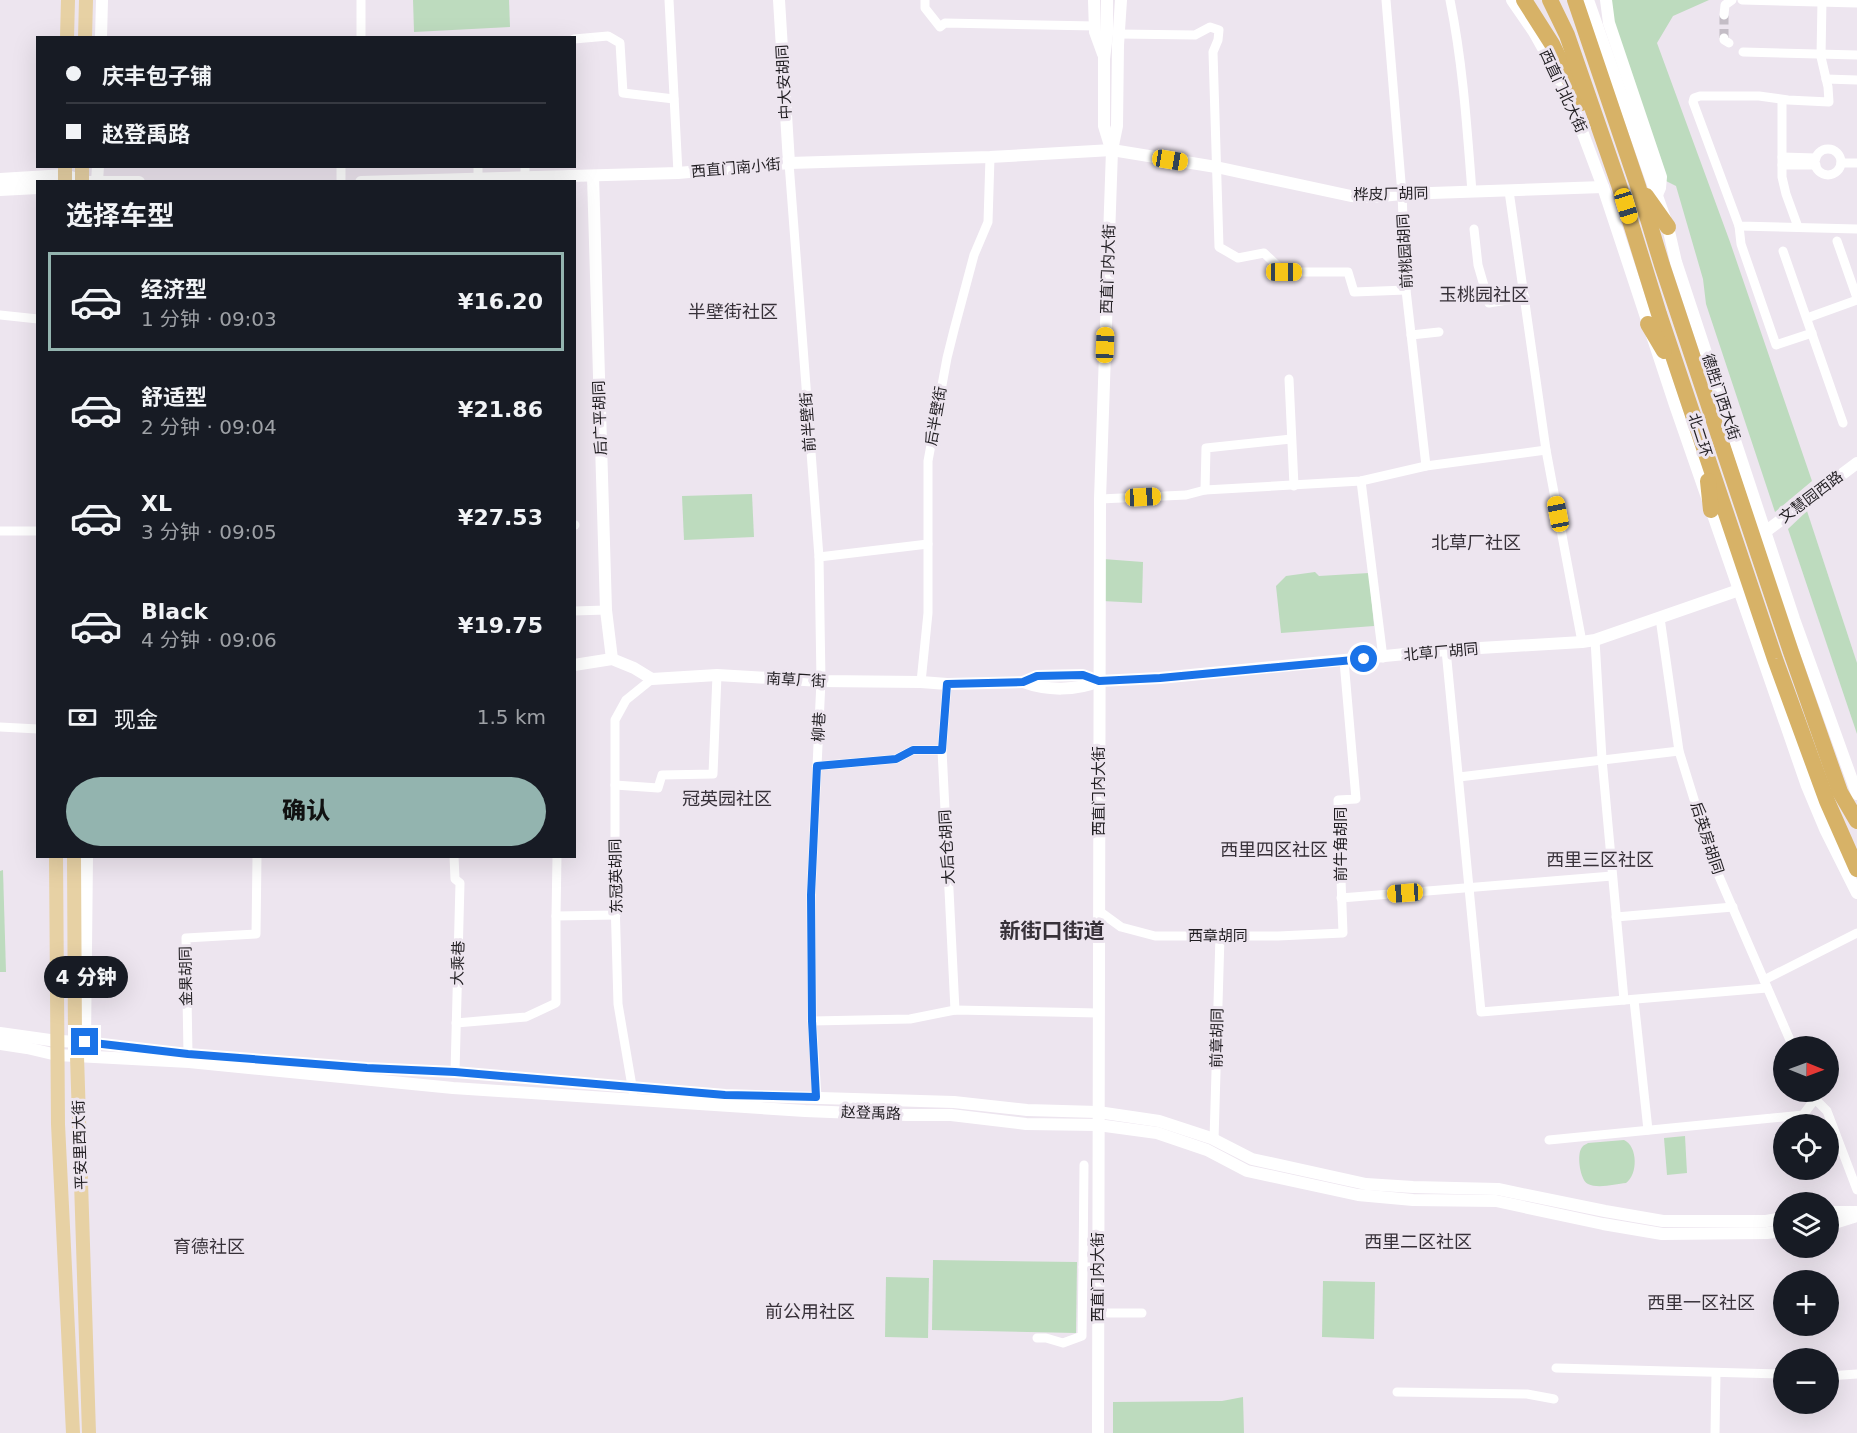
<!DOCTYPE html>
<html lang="zh">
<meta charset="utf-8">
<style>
body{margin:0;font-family:"DejaVu Sans","Noto Sans SC",sans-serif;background:#242831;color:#f1f3f6;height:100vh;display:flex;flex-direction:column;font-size:22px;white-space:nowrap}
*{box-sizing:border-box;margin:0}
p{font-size:20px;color:#9ea1a6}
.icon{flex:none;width:33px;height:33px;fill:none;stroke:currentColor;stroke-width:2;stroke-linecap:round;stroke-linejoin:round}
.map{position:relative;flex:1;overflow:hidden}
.sheet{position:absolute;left:36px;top:180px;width:540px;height:678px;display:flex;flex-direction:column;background:#171b24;border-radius:0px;box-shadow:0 6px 24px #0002}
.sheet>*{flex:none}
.hud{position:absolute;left:36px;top:36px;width:540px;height:132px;border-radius:0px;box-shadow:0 6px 24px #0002;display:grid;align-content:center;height:132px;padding:0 30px;background:#171b24}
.needle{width:39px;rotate:91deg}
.fabs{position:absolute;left:1773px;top:1036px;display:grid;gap:12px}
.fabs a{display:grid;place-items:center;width:66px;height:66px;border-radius:50%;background:#171b24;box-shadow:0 6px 24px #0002;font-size:30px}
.end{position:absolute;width:27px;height:27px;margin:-14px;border:8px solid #1a73e8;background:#fff;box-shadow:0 0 0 3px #fff}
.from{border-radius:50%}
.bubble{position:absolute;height:42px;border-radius:21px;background:#171b24;box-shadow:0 6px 24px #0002;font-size:20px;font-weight:800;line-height:42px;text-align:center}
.car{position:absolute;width:18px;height:36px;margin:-18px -9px;border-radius:8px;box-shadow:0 0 4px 2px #0007;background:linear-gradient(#f5c518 24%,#345 0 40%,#f5c518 0 76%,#345 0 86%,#f5c518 0)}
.hud b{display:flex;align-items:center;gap:21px;height:57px;font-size:22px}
.hud b+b{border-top:2px solid #363941}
.hud i{width:15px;height:15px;background:#f1f3f6}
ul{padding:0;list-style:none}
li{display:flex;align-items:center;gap:18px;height:99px;margin:0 12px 9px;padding:0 18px;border:3px solid transparent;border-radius:0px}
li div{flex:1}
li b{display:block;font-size:22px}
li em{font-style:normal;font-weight:800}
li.on{border-color:#93b4af}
li>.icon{width:54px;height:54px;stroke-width:1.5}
h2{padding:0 30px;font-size:27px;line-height:72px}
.pay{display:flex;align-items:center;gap:15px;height:66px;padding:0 30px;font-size:22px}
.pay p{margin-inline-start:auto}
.button{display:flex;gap:12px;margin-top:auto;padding:12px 30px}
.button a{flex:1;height:69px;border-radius:36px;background:#93b4af;color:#111;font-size:24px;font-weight:800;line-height:69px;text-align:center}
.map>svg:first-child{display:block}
.green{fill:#bddbbe}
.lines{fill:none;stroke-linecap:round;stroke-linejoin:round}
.street-tunnel{stroke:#c4bdc6;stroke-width:9;stroke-dasharray:9 4.5;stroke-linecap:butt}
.street{stroke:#fff;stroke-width:9}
.secondary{stroke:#fff;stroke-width:12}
.primary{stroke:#e7d1a4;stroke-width:14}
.highway{stroke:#d7b267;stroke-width:16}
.route{stroke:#1a73e8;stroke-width:8}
.labels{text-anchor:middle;stroke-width:6;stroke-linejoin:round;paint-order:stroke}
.street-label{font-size:15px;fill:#211e22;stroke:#ede5ef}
.quarter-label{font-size:18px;fill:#373139;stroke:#ede5ef}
.district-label{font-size:21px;font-weight:bold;fill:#373139;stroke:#ede5ef}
</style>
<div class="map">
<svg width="1857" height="1433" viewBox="0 0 1857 1433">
<rect width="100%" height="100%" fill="#ede5ef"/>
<!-- green -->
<g class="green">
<polygon points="413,0 509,0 510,27 414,32"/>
<polygon points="1611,0 1709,0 1673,16 1657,43 1730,242 1812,481 1775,512 1706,304 1703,279 1676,186 1664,180 1611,18"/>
<polygon points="752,494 754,537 684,540 682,496"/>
<polygon points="1807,511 1857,663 1857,734 1788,529"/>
<polygon points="1103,559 1143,562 1142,603 1102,601"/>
<polygon points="1315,572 1319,576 1369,573 1374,626 1281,633 1276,586 1286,576"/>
<polygon points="3,870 6,972 0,972 0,871"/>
<polygon points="1685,1136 1687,1173 1667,1175 1664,1138"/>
<path d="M1624 1140C1638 1146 1638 1175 1626 1183 1616 1184 1598 1189 1588 1184 1580 1180 1577 1156 1581 1149 1583 1145 1585 1145 1588 1143Z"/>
<polygon points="933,1260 1077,1262 1076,1333 932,1330"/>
<polygon points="886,1277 929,1278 928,1338 885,1337"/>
<polygon points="1323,1281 1375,1282 1374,1339 1322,1337"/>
<polygon points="1243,1397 1244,1433 1113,1433 1113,1402 1222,1401"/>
</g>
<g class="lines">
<!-- street-tunnel -->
<polyline class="street-tunnel" points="1724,38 1724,15"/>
<!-- street -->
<g class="street">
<polyline points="361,0 361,38"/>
<polyline points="669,0 678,173"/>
<polyline points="925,0 925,8 940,27 945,23 1095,26"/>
<polyline points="1386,0 1402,194 1406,290 1426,466"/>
<path d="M1450 0C1463 64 1467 128 1472 192"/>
<polyline points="1742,0 1857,3"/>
<polyline points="1822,0 1821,57 1828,87 1829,102 1788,100 1759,96 1700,96 1694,98 1693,102 1739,226 1857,229"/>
<polyline points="1724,15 1725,5 1732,0"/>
<polyline points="1119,34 1195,35 1210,27 1219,30 1218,40 1213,52 1219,247 1238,258 1264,253 1284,272 1348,272 1354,292 1406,290"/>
<polyline points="1724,38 1724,40 1729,43"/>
<polyline points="574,39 608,36 620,43 623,93 674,99"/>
<polyline points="1743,52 1857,55"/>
<polyline points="1826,79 1857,80"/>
<polyline points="1782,100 1782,177 1786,194 1798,227"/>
<circle cx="1828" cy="162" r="13"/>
<polyline points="1782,157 1816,158"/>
<polyline points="789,163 819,557 821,681 811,895 812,1021 817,1097"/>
<polyline points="1841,163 1857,163"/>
<polyline points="1782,165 1816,165"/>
<polyline points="478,166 478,179"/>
<polyline points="525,166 525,177"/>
<polyline points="341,182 341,166"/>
<polyline points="1509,191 1546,450 1582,642"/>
<polyline points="1739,226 1741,244 1776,345 1812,333"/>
<polyline points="1474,229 1478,265 1489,303 1525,297"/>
<polyline points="1837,241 1857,298"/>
<polyline points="1783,251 1843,423"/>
<polyline points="0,315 38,319"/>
<polyline points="1807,318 1857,300"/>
<polyline points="1411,335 1439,332"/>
<polyline points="1289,379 1294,486"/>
<polyline points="1361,481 1383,658"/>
<polyline points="1205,490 1206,448 1291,439"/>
<polyline points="1100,499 1186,495 1205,490 1361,481 1426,466 1546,450"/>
<polyline points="574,525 575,525"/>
<polyline points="0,531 38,531"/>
<polyline points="819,557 928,544"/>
<polyline points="574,611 606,610"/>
<polyline points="1660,618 1679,751 1715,867 1793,1047"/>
<polyline points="1595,640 1602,759 1624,1000"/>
<polyline points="1446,650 1481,1012 1767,988"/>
<polyline points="921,682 928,613 928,461 947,358 954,330 974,255 988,222 990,157"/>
<polyline points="947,684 942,750 955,1010"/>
<polyline points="0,727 38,729"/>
<polyline points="817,766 896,759 913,750 942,750"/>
<polyline points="1459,777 1679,751"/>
<polyline points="615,785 658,788 662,775 713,774 717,675"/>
<polyline points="454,856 455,879 460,883 455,1072"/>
<polyline points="1341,898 1612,876"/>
<polyline points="1099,911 1121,927 1155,936 1278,936 1343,933 1338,800 1356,799 1344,661"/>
<polyline points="556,916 557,856"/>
<polyline points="1616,917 1733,907"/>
<polyline points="1764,980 1857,933"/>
<polyline points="1634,1000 1648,1130"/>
<polyline points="812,1021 910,1019 955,1010 1098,1013"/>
<polyline points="456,1023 526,1017 556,1003 556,916 616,915"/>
<polyline points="188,1054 186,938 256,934 257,856"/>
<polyline points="633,1092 618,1004 615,900 615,720 626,700 652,679"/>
<polyline points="1812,1092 1815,1099 1827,1111 1857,1190"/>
<polyline points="1214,1140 1220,936"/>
<polyline points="1549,1140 1803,1115 1815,1099"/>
<polyline points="1084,1165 1083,1267 1098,1267"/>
<polyline points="1098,1313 1142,1313"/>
<polyline points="1037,1338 1046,1338 1063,1343 1082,1336 1083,1267"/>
<polyline points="1556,1368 1784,1374"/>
<polyline points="1828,1376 1857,1374"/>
<polyline points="1397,1392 1527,1394 1554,1399"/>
<polyline points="1715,1433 1716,1373"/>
</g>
<!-- secondary -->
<g class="secondary">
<polyline points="779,0 789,163"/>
<polyline points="1094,0 1095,32 1103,54"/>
<polyline points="1107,0 1107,34 1104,59 1104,126 1111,149"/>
<polyline points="1512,0 1534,32 1557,73 1576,115 1603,187 1675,405 1807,786 1825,829 1857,893"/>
<polyline points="1588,0 1668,227 1676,262 1794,619 1857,794"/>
<polyline points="1606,0 1609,23 1661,177 1660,188 1657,195"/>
<polyline points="101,38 102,0"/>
<polyline points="593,176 606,610 612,659"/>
<polyline points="0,179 65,175 82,181"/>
<polyline points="82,182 139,182"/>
<polyline points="97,182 98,166"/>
<polyline points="361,182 678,173 789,163 990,157 1112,150 1216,167 1351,196 1371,197 1402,194 1603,187"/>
<polyline points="0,190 38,188"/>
<polyline points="1765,532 1857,463"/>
<polyline points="574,665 612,659 634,668 652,679 717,675 821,681 921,682 947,684 1023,682 1037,676 1083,675 1099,681 1160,678 1446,650 1582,642 1595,640 1739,590"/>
<path d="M1023 682C1047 691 1076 691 1099 681"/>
<polyline points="0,1033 57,1041 85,1042 188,1054 367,1068 455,1072 725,1095 954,1102 1027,1110 1098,1112 1159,1121 1211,1138 1252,1159 1366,1184 1413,1187 1498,1189 1605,1211 1663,1221 1766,1221 1784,1218"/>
<polyline points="0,1044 27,1048 57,1055 189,1062 453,1088 805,1111 907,1115 951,1115 1026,1124 1098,1125 1157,1133 1207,1150 1247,1171 1358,1195 1413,1200 1496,1201 1603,1224 1662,1234 1767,1233 1784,1231"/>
<polyline points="82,1047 85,1042 87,856"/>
<polyline points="1828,1212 1857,1212"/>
<polyline points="1828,1225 1857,1216"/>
<polyline points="1098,1433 1100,499 1112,150 1117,126 1118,45 1121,0"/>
</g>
<!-- primary -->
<g class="primary">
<polyline points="67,38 68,0"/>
<polyline points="85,38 86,0"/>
<polyline points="65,166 65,182"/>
<polyline points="82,182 82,166"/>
<polyline points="56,856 58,1124 73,1433"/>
<polyline points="74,856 75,1043 77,1056 89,1433"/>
</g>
<!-- highway -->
<g class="highway">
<polyline points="1524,0 1552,44 1581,103"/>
<polyline points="1550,0 1567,35 1619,185 1659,314 1775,659 1827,801 1857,869"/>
<polyline points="1575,0 1638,186 1662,265 1791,652 1840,792 1857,821"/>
<polyline points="1646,196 1668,227"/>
<polyline points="1648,324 1664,351"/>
<polyline points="1708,481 1711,510"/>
</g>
</g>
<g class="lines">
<!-- route -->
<polyline class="route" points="85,1042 188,1054 367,1068 455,1072 725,1095 816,1097 812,1021 811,895 817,766 896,759 913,750 942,750 947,684 1023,682 1037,676 1083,675 1099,681 1160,678 1364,659"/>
</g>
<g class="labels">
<!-- street labels -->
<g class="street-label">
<text transform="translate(784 82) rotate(-93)" y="5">中大安胡同</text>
<text transform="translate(1563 91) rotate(65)" y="5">西直门北大街</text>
<text transform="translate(736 168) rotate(-5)" y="5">西直门南小街</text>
<text transform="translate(1391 194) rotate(-1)" y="5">桦皮厂胡同</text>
<text transform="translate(1405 251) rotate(-93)" y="5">前桃园胡同</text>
<text transform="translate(1108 269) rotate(-88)" y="5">西直门内大街</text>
<text transform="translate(1721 397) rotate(72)" y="5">德胜门西大街</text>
<text transform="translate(936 416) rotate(-80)" y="5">后半壁街</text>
<text transform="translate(600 418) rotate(-92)" y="5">后广平胡同</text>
<text transform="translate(808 422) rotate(-94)" y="5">前半壁街</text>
<text transform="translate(1700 435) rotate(72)" y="5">北二环</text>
<text transform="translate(1811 497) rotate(-37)" y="5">文慧园西路</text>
<text transform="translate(1441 652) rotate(-5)" y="5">北草厂胡同</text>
<text transform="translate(796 680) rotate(3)" y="5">南草厂街</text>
<text transform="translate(819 727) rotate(-87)" y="5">柳巷</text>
<text transform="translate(1099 791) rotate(-90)" y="5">西直门内大街</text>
<text transform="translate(1707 838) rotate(72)" y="5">后英房胡同</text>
<text transform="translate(1341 844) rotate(-90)" y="5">前牛角胡同</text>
<text transform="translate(947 847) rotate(-93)" y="5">大后仓胡同</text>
<text transform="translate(616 876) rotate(-91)" y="5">东冠英胡同</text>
<text x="1218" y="941">西章胡同</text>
<text transform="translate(458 963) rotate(-88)" y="5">大乘巷</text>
<text transform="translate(186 976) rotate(-91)" y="5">金果胡同</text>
<text transform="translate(1217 1038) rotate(-89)" y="5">前章胡同</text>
<text transform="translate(871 1113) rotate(2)" y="5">赵登禹路</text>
<text transform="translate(80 1145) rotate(-92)" y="5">平安里西大街</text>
<text transform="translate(1098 1277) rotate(-90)" y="5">西直门内大街</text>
</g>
<!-- quarter labels -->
<g class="quarter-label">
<text x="1484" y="301">玉桃园社区</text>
<text x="733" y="318">半壁街社区</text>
<text x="1476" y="549">北草厂社区</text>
<text x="727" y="805">冠英园社区</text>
<text x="1274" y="856">西里四区社区</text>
<text x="1600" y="866">西里三区社区</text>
<text x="1418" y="1248">西里二区社区</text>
<text x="209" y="1253">育德社区</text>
<text x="1701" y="1309">西里一区社区</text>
<text x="810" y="1318">前公用社区</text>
</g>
<!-- district labels -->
<g class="district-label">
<text x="1052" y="938">新街口街道</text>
</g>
</g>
</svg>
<div class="fabs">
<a><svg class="needle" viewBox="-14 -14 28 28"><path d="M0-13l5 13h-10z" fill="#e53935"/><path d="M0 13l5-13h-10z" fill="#9ea1a6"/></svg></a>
<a><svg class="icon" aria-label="locate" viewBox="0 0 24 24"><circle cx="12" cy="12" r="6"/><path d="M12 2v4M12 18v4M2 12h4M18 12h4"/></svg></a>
<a><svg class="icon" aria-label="layers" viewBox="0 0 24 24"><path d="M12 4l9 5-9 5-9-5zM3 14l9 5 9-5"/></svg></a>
<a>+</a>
<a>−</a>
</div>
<i class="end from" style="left:1364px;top:659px"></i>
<i class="end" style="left:85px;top:1042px"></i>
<div class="bubble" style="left:44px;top:956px;width:84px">4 分钟</div>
<i class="car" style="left:1170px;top:160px;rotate:99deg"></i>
<i class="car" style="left:1626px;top:206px;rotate:163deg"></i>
<i class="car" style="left:1284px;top:272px;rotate:90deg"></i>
<i class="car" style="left:1105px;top:345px;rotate:2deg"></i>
<i class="car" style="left:1143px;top:497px;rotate:87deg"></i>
<i class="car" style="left:1558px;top:514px;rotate:349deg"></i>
<i class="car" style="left:1405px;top:893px;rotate:266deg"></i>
<div class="hud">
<b><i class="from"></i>庆丰包子铺</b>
<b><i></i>赵登禹路</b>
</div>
<section class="sheet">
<h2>选择车型</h2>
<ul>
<li class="on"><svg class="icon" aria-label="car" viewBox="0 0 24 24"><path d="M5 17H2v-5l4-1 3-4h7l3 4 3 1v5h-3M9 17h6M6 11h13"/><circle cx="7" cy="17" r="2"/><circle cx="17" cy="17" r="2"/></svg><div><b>经济型</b><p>1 分钟 · 09:03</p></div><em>¥16.20</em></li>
<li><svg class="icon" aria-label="car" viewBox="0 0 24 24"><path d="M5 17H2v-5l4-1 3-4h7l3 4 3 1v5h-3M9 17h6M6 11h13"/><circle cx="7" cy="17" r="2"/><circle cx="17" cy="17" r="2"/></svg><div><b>舒适型</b><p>2 分钟 · 09:04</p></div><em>¥21.86</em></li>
<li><svg class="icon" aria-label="car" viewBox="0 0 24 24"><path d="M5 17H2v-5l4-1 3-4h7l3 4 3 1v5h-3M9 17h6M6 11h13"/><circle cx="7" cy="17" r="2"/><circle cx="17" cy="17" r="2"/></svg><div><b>XL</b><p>3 分钟 · 09:05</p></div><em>¥27.53</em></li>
<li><svg class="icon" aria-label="car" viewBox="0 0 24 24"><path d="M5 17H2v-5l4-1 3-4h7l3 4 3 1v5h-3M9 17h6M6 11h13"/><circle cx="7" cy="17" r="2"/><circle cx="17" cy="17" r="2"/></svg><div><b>Black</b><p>4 分钟 · 09:06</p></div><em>¥19.75</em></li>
</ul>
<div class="pay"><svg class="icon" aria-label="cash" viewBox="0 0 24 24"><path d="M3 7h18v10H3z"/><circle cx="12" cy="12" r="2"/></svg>现金<p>1.5 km</p></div>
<div class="button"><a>确认</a></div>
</section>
</div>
